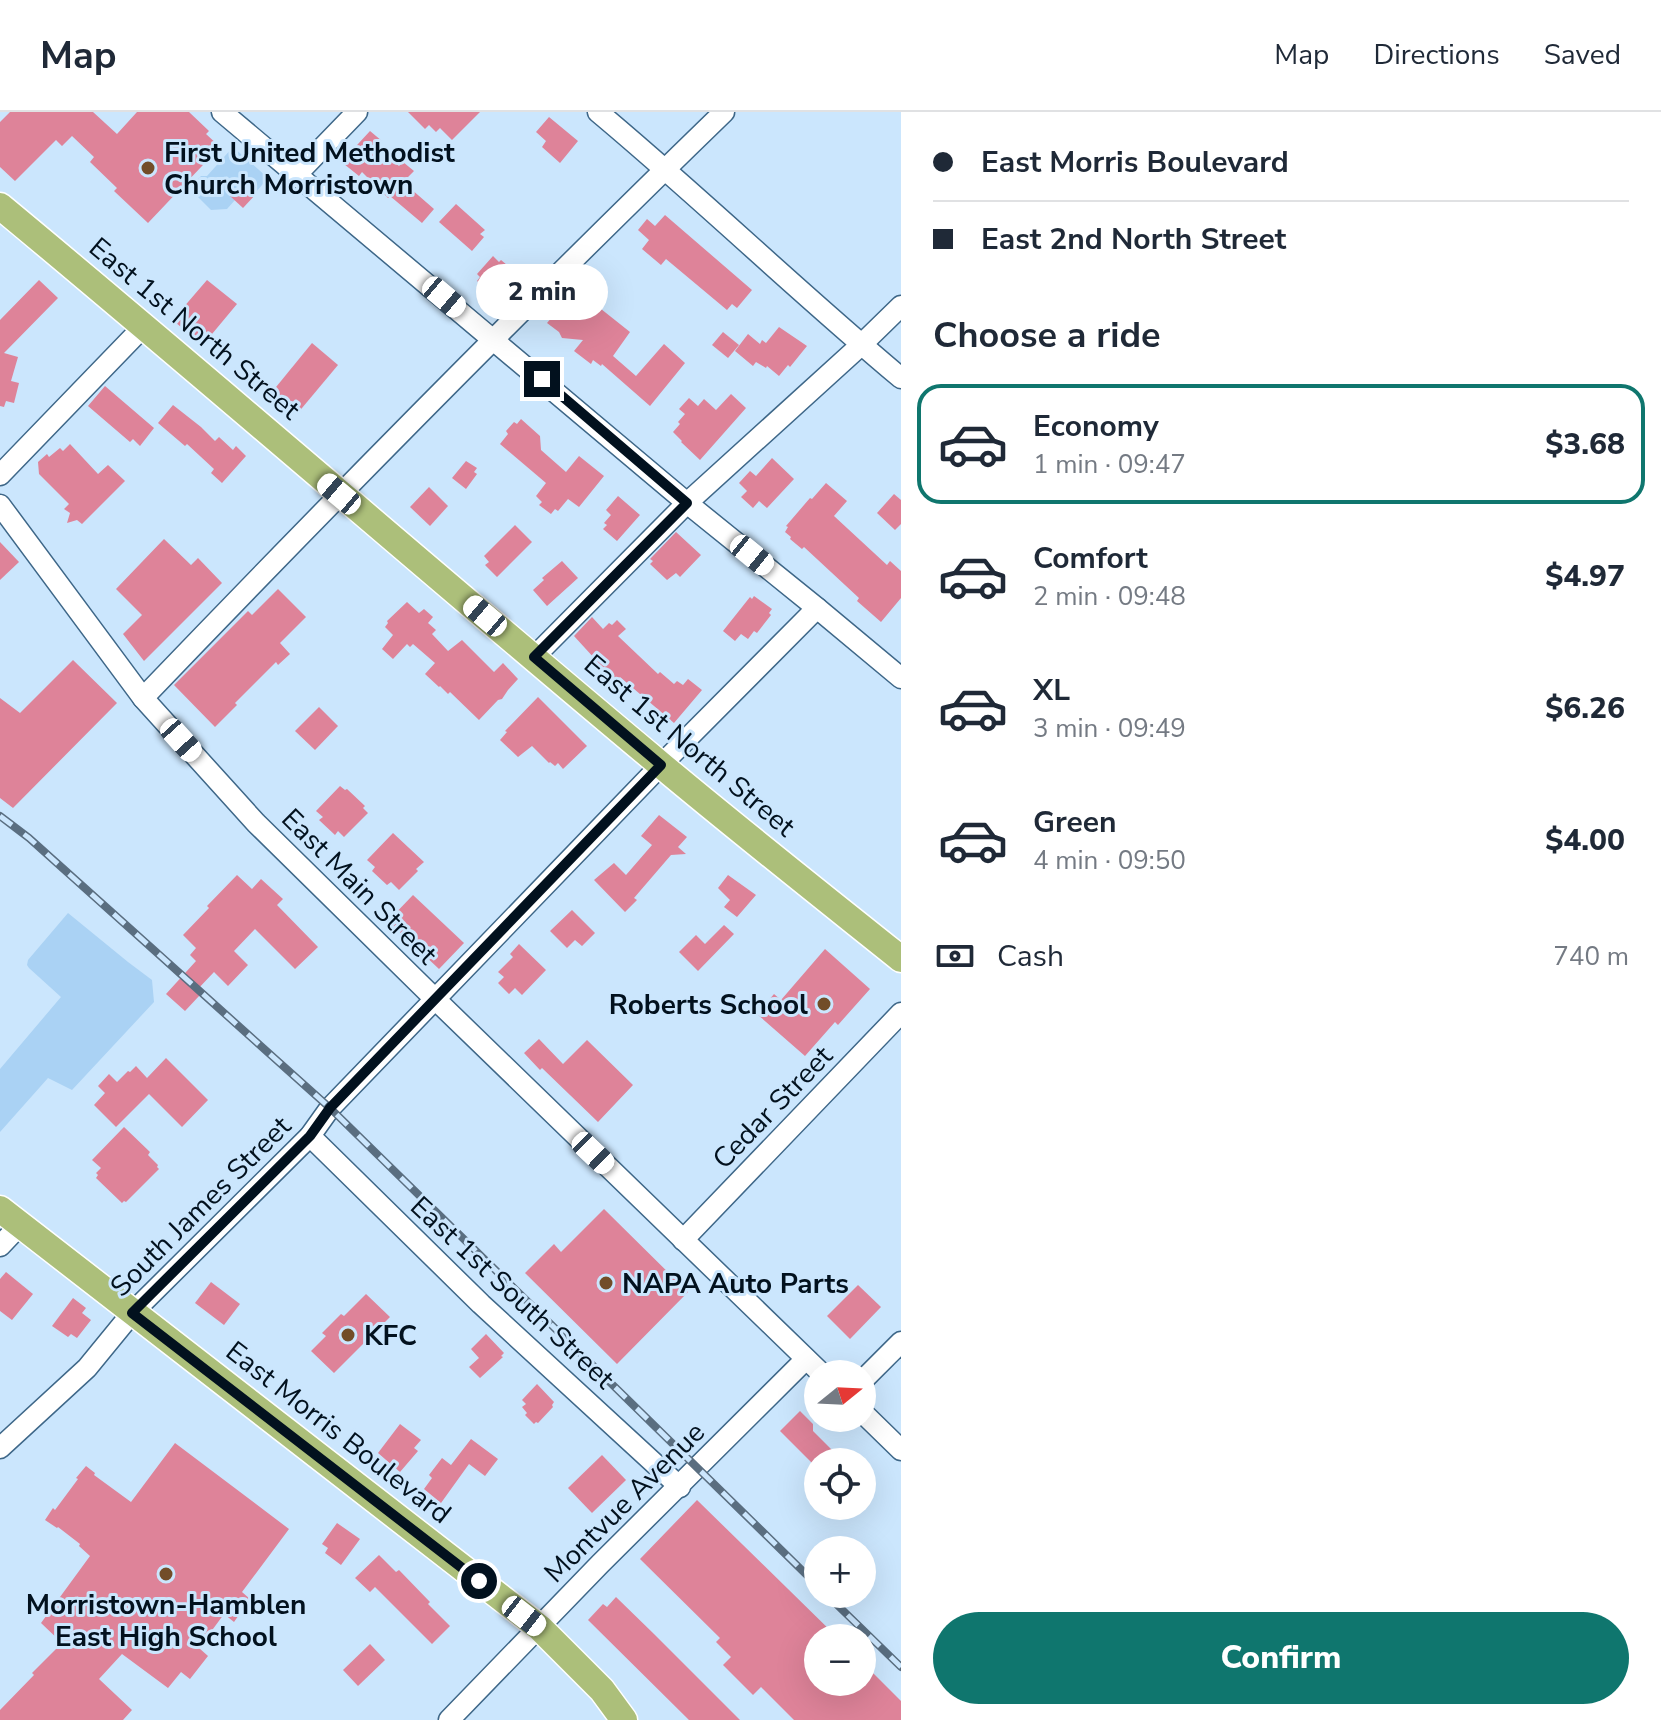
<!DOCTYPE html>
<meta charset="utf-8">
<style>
body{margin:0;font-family:"Nunito Sans",sans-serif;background:#f2f2f3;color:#1f2937;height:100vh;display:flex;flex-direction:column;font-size:30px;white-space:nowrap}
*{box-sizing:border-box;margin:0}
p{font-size:26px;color:#747a83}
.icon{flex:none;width:44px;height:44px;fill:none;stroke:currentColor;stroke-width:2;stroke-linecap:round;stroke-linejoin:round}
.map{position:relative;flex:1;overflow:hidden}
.sheet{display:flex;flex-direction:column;background:#fff;width:760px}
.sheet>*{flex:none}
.guide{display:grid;align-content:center;height:176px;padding:0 32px;background:#fff}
.needle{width:52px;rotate:72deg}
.controls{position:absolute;left:804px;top:1248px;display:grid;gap:16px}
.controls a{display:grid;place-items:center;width:72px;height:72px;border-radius:50%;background:#fff;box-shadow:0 8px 32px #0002;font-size:40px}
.end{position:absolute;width:36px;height:36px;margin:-18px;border:10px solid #02111e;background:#fff;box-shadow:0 0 0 4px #fff}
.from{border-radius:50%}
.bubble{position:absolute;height:56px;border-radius:28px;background:#fff;box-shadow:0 8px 32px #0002;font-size:26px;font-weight:800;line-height:56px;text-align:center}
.car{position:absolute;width:24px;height:48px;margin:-24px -12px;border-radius:10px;box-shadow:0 0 6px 2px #0007;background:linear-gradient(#fff 24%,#345 0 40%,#fff 0 76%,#345 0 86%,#fff 0)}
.guide b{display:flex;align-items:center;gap:28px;height:76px;font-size:30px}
.guide b+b{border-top:2px solid #e0e1e3}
.guide i{width:20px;height:20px;background:#1f2937}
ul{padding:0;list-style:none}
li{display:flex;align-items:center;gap:24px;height:120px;margin:0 16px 12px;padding:0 16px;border:4px solid transparent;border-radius:24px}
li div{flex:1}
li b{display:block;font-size:30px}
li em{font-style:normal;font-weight:800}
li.active{border-color:#0f766e}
li>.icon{width:72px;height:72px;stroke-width:1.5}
h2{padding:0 32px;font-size:36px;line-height:96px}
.pay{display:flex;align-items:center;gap:20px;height:88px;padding:0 32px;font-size:30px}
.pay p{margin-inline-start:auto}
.cta{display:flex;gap:16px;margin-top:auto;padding:16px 32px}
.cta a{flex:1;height:92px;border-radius:48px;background:#0f766e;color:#fff;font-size:32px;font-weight:800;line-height:92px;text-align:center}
header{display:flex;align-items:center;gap:48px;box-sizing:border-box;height:112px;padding:0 40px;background:#fff;border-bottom:2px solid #e0e1e3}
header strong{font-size:38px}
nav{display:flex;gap:44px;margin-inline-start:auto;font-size:28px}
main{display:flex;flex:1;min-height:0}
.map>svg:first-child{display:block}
.green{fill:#aad2f4}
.building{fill:#de8399}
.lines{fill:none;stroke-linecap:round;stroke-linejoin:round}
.minor-casing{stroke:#3e6788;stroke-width:23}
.major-casing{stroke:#fff;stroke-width:29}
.minor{stroke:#fff;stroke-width:20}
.major{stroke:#acbf7a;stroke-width:26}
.rail-casing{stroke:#5a6e80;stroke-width:8}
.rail{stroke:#cbe6fd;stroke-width:5;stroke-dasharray:15;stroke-linecap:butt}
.route{stroke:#02111e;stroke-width:10}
.poi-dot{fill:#724d28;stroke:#cbe6fd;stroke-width:3}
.labels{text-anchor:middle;stroke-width:6;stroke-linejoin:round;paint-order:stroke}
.poi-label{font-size:28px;font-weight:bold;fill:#02111e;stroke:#cbe6fd;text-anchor:start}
.street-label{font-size:28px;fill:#02111e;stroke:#cbe6fd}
</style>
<header>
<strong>Map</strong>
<nav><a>Map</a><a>Directions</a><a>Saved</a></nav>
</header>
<main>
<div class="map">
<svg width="901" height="1608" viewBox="0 0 901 1608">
<rect width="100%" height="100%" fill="#cbe6fd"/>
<!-- green -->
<g class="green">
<polygon points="233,35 268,66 256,80 235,88 227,97 211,98 189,76 201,64 207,64"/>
<polygon points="68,801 128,850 152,868 154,890 72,978 48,966 0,1020 0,957 61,885 29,856 27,853 28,848"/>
</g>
<!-- building -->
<g class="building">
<polygon points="10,0 93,0 117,22 137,0 189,0 209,19 206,22 220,35 148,111 114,79 117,76 90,50 94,45 72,24 62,34 56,28 15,69 0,55 0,10"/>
<polygon points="408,0 480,0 452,28 440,16 436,20 429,13 425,17"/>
<polygon points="549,5 578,29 560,51 542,35 546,29 536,20"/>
<polygon points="370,19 382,29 377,35 399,54 403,50 414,59 403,70 434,97 422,111 390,84 388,86 362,60 359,64 344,52 348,47 346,45"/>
<polygon points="244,69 257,81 243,96 230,84"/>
<polygon points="456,92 485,118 480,122 484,125 472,139 439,110"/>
<polygon points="665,103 752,178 737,196 732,192 727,198 666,147 661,153 642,137 649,128 638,118 647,107 655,114"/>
<polygon points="493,144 499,150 501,148 518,162 501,182 499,180 495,184 477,169 480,165 477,162"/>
<polygon points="39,168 58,186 4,241 18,245 11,269 19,271 14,291 6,289 4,295 0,294 0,208"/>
<polygon points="207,168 237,192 207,228 205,227 201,232 175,210 179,206 176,204"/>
<polygon points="597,170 608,179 596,193 630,220 613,244 636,264 664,232 685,251 650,294 602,252 601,254 593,248 591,252 574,239 583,228 562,226 559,220 547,211 559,197 562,199 573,186 580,189"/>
<polygon points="779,215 807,234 790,255 788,253 779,264 767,254 766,256 756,250 753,254 735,239 748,222 760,232 762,228 766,231"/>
<polygon points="723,220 739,233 728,246 712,233"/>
<polygon points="312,231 338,253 297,302 272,280"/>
<polygon points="105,274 154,316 140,334 133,327 130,330 88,294"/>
<polygon points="731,282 746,296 700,348 681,330 682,329 673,320 680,312 678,310 685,302 679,297 689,286 698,294 704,287 716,298"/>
<polygon points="173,293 201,315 215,329 219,325 233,338 236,334 246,344 222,371 211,361 214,357 187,332 185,334 158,311"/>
<polygon points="521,307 540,324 541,338 566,360 579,344 604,364 579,395 568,387 558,399 555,397 551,402 539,393 542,390 536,384 546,371 500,332 508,322 506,319 514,310 517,312"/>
<polygon points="70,332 98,362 108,353 125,369 82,412 77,408 67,411 70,401 64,397 69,392 39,362 38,350 47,342 49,345 60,336 63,339"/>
<polygon points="772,346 794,367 767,396 759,389 753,396 741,385 747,379 739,371 750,359 756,364"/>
<polygon points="466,349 477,356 474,360 477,362 466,377 452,366"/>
<polygon points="826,371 847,389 834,404 887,453 890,449 901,459 901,486 881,510 857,489 859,486 804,435 802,437 790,427 791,425 785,420 788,415 786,414 810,386 812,387"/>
<polygon points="429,375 448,394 430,414 410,395"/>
<polygon points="894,382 901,388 901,412 895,418 877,401"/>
<polygon points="618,384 640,403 617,429 603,417 607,413 604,411 611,403 606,398"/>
<polygon points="515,413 532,430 497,465 485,453 489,450 484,444"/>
<polygon points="676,420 701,443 680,465 676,461 667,468 650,452 653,449 650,447"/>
<polygon points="164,427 191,453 198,446 222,471 144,549 123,522 142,503 116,477"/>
<polygon points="0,430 19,450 0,468"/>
<polygon points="562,449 578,466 547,494 533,478 544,468 542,466"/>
<polygon points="278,477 306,505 280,531 290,542 278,553 276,550 235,591 237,593 215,615 174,573 248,499 252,503"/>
<polygon points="754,484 772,497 769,501 771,503 757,521 754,519 748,527 741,522 735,529 723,519 750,485 752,487"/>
<polygon points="407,490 419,501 424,497 433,505 428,511 436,518 432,522 448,539 462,528 494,560 503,551 518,567 508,578 502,587 498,588 479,608 450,580 448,582 440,574 439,575 425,562 435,551 413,532 410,535 407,532 393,547 382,537 393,523 385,515 388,511 387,509"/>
<polygon points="592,505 603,517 609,511 612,513 617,508 626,517 618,524 658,562 660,560 674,572 677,569 683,573 688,567 702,578 674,611 620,565 616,570 574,524"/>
<polygon points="73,548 117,591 13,696 0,686 0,586 20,601"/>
<polygon points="538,585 587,634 563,657 558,651 555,654 550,650 549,651 532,634 518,645 500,628 507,620 505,619"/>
<polygon points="319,595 338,614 315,638 295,619"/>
<polygon points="340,674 345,678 347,677 365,694 363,696 368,701 344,725 338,719 335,723 319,708 323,705 316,699"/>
<polygon points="659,703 687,725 678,735 686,742 671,743 634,786 637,788 625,800 594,768 614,751 626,763 652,733 641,724"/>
<polygon points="393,721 424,750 416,757 418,759 399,778 391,770 387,773 372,759 375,755 367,748"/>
<polygon points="237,763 252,777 261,767 283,787 277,793 318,835 295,857 255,817 234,839 248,853 228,874 214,860 196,879 200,883 185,899 166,882 196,849 190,843 196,836 183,823 209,796 207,794"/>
<polygon points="728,763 756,783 737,805 724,795 730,788 718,776"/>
<polygon points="413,783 464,831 439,857 388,809"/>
<polygon points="572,798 595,821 582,834 575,828 567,836 550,819"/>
<polygon points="724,813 734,822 698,859 679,840 696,823 705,832"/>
<polygon points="519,832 546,858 522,883 515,876 509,882 498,871 504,865 498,860 513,845 510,842"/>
<polygon points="825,837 870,877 838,913 835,910 805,944 757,902 774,882 781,888"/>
<polygon points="539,927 563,952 587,928 633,973 598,1010 542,956 540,958 524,941"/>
<polygon points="166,946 208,988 182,1015 149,982 116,1015 94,993 105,981 98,974 109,962 117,970 128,959 130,960 136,954 147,966"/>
<polygon points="124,1015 150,1040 148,1043 158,1053 157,1055 159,1057 126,1090 124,1089 122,1091 96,1066 98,1063 96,1061 101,1056 92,1048"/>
<polygon points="604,1097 688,1180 617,1252 525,1161 554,1132 561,1140"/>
<polygon points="6,1160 33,1182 12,1208 0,1199 0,1167"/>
<polygon points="211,1170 240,1192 224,1213 195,1191"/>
<polygon points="858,1173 881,1195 850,1227 827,1204"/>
<polygon points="366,1182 390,1205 334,1261 311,1239 326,1224 322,1221 341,1202 344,1204"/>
<polygon points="73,1186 86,1196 82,1201 91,1208 77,1226 71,1222 68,1225 52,1214"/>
<polygon points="486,1222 504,1241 501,1244 503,1245 480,1266 469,1255 479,1246 471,1237"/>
<polygon points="537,1272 554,1290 552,1293 553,1295 538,1311 536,1310 534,1312 525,1303 527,1301 522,1295 526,1292 522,1288"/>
<polygon points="800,1299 813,1312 813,1319 834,1340 823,1350 818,1350 817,1356 780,1319"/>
<polygon points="400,1312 421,1328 414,1336 418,1339 400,1360 378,1341"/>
<polygon points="471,1327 498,1347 485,1364 469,1352 441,1391 424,1377 432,1366 429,1363 442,1346 451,1353"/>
<polygon points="175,1331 289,1417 242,1480 250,1487 234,1510 224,1502 199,1536 208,1544 190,1567 181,1560 168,1576 122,1542 99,1567 132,1598 123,1608 0,1608 0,1598 34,1563 32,1561 62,1531 41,1511 90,1444 79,1434 80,1432 58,1415 57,1416 45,1408 53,1396 55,1398 78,1367 76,1366 86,1354 95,1361 94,1363 131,1390"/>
<polygon points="602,1343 626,1368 592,1401 568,1376"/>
<polygon points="697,1388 838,1526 818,1526 818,1570 862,1570 862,1550 901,1589 901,1608 794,1608 761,1575 753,1583 723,1553 731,1545 716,1530 720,1526 640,1447"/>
<polygon points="337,1411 360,1427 341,1453 325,1441 328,1436 322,1432"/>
<polygon points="379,1443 396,1460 399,1458 430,1490 428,1492 450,1514 432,1532 375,1475 370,1480 355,1466"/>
<polygon points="616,1485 654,1522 740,1608 689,1608 588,1508 603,1492 607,1495"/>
<polygon points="370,1532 385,1548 358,1574 343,1558"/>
</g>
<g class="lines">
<!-- minor casing -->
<g class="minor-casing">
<g id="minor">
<polyline points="222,0 687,391 817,496 901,566"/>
<path d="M598 0C701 86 798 180 901 266"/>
<polyline points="297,62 357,0"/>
<polyline points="0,363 144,214"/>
<polyline points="0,393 143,586 256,711 435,887 822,1262"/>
<polyline points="534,545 687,391 861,233 901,194"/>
<path d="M143 586C333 388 526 192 724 0"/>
<polyline points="310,1024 481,1192 680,1375"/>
<polyline points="683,1128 901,901"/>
<polyline points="0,1134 20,1113"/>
<polyline points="862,1269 901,1230"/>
<polyline points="862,1300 901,1338"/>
<polyline points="0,1336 87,1256 132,1201 310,1024 330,996 661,653 817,496"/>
<polyline points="449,1608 600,1452 806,1247"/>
</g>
</g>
<!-- major casing -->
<g class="major-casing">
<g id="major">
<path d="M0 94C222 278 439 468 661 653 740 719 821 783 901 847"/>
<polyline points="0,1097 540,1516 602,1578 624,1608"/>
</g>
</g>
<!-- minor -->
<use href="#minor" class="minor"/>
<!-- major -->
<use href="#major" class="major"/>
<!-- rail casing -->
<g class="rail-casing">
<g id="rail">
<polyline points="0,704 29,726 330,996 818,1474"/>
<polyline points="826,1482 901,1555"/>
</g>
</g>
<!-- rail -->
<use href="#rail" class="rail"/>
</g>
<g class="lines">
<!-- route -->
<polyline class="route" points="479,1469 132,1201 310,1024 330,996 661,653 534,545 687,391 542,267"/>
</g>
<!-- markers -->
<g class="poi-dot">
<circle cx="148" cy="56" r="8"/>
<circle cx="824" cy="892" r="8"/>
<circle cx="606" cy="1171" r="8"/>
<circle cx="348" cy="1223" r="8"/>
<circle cx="166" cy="1462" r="8"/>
</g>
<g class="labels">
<!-- poi labels -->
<g class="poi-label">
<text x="164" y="50">First United Methodist<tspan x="164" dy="32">Church Morristown</tspan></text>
<text x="808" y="902" text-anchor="end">Roberts School</text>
<text x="622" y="1181">NAPA Auto Parts</text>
<text x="364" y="1233">KFC</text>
<text x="166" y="1502" text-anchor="middle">Morristown-Hamblen<tspan x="166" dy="32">East High School</tspan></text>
</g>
<!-- street labels -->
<g class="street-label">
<text transform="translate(195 216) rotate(40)" y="10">East 1st North Street</text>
<text transform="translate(690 633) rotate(40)" y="10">East 1st North Street</text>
<text transform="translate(360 774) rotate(45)" y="10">East Main Street</text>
<text transform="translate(772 995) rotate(-46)" y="10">Cedar Street</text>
<text transform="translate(200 1094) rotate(-45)" y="10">South James Street</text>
<text transform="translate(513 1180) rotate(43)" y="10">East 1st South Street</text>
<text transform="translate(339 1320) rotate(38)" y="10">East Morris Boulevard</text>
<text transform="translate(624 1390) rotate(-45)" y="10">Montvue Avenue</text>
</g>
</g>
</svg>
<div class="controls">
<a><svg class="needle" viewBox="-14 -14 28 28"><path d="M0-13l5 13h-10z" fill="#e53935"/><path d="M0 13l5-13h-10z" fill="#747a83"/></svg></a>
<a><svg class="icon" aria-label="locate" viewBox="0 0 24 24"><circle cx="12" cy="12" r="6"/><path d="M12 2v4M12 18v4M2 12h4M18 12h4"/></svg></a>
<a>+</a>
<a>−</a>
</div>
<i class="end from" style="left:479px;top:1469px"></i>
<i class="end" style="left:542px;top:267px"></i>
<div class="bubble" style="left:476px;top:152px;width:132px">2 min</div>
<i class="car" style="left:444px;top:185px;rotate:130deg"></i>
<i class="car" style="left:339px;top:382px;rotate:310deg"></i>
<i class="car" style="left:752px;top:443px;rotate:129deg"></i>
<i class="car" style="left:485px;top:504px;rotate:310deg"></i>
<i class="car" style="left:181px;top:628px;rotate:138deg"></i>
<i class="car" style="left:593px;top:1041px;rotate:134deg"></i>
<i class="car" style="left:524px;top:1504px;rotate:128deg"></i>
</div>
<section class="sheet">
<div class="guide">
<b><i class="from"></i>East Morris Boulevard</b>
<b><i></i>East 2nd North Street</b>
</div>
<h2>Choose a ride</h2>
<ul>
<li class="active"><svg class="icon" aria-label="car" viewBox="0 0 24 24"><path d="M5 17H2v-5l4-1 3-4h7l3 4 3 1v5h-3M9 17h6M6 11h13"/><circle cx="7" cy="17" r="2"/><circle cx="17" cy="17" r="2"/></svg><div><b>Economy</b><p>1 min · 09:47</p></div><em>$3.68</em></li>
<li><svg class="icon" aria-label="car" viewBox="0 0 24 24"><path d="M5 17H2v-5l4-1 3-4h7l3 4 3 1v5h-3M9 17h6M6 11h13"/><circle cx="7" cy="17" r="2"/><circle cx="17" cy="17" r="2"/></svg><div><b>Comfort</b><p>2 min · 09:48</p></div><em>$4.97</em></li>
<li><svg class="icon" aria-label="car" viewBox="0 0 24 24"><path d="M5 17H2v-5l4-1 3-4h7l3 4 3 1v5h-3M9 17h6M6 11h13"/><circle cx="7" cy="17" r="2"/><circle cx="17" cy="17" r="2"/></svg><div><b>XL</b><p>3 min · 09:49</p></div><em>$6.26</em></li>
<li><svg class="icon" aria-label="car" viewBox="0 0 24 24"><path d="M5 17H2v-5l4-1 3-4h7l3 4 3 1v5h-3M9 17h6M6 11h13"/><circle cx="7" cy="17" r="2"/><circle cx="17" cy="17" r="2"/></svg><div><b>Green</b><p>4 min · 09:50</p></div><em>$4.00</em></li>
</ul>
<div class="pay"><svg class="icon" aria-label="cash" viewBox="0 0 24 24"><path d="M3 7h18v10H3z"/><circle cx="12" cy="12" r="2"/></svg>Cash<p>740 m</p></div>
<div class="cta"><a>Confirm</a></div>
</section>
</main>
